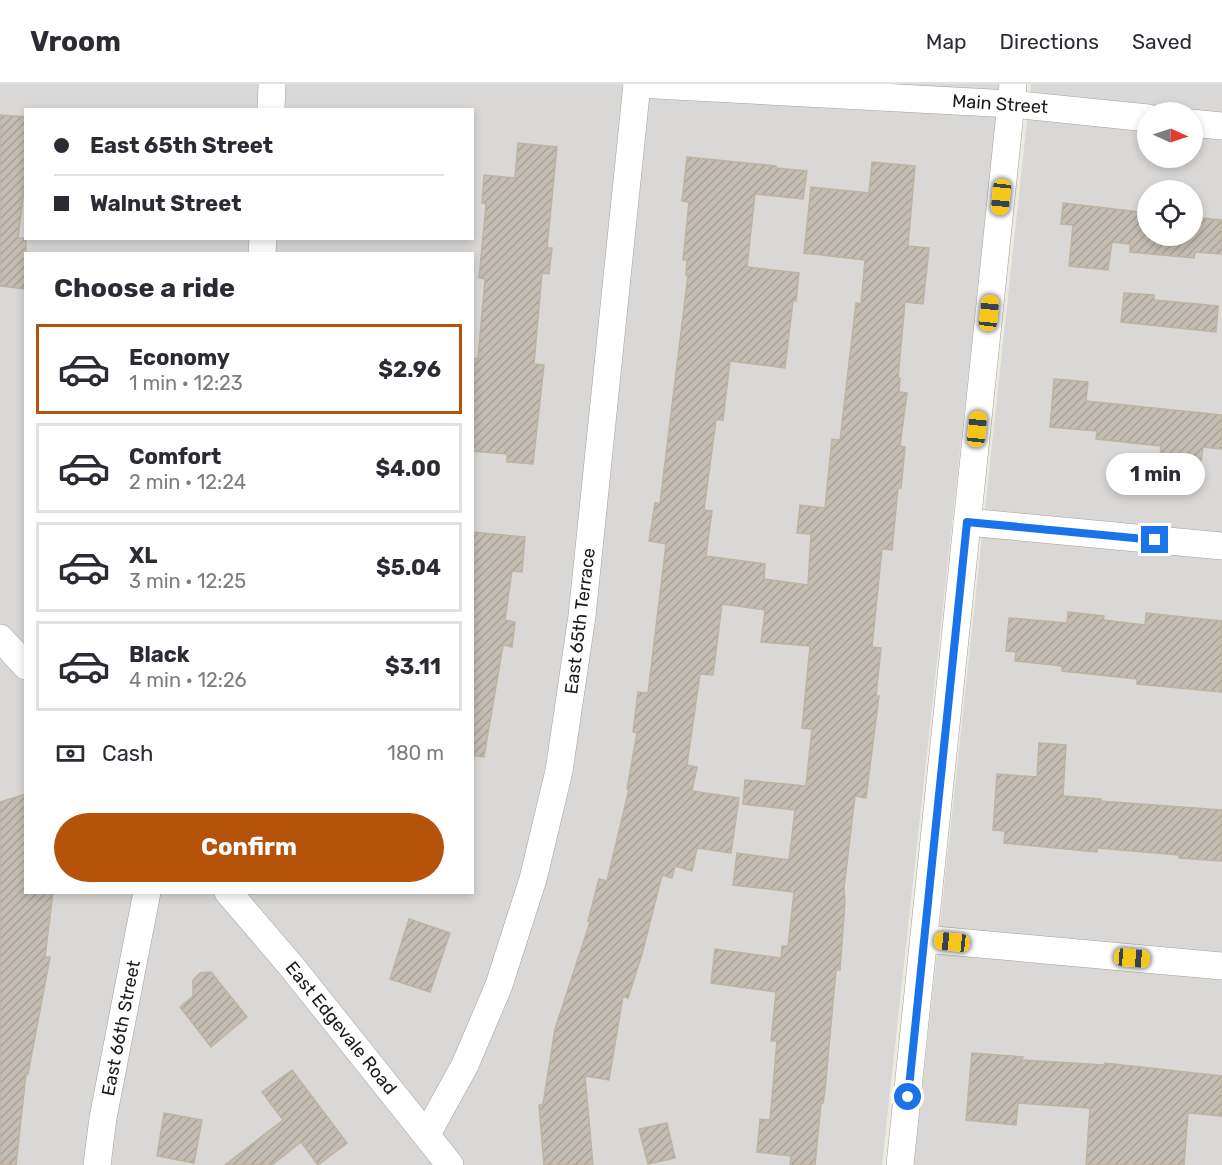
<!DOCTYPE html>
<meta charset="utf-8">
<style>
body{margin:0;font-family:Rubik,sans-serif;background:#f2f2f3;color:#2b2b33;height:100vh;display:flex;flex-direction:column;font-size:22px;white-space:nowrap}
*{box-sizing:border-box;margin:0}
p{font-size:20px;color:#7c7c81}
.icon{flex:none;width:33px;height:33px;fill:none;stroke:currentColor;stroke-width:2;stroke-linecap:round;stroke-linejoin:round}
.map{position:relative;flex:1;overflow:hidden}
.details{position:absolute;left:24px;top:168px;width:450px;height:642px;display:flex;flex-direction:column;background:#fff;border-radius:0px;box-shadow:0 3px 9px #0003}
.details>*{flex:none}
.guide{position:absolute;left:24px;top:24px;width:450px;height:132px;border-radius:0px;box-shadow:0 3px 9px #0003;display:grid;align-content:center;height:132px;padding:0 30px;background:#fff}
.needle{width:39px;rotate:93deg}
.fabs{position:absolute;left:1137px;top:18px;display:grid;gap:12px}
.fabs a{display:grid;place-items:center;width:66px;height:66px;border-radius:50%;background:#fff;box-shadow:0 3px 9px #0003;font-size:30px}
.end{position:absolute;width:27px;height:27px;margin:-14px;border:8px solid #1a73e8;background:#fff;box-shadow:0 0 0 3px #fff}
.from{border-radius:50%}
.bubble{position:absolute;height:42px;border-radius:21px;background:#fff;box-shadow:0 3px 9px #0003;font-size:20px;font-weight:700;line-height:42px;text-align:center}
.car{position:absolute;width:18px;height:36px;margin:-18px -9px;border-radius:8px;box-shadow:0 0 4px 2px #0007;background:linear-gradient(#f5c518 24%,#345 0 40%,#f5c518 0 76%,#345 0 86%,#f5c518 0)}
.guide b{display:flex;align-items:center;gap:21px;height:57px;font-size:22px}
.guide b+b{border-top:2px solid #e1e1e2}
.guide i{width:15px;height:15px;background:#2b2b33}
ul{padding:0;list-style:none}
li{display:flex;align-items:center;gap:18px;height:90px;margin:0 12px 9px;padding:0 18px;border:3px solid #e1e1e2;border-radius:0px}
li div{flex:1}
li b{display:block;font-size:22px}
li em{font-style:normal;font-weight:700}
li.current{border-color:#b45309}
li>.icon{width:54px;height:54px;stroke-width:1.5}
h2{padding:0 30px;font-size:27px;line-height:72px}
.pay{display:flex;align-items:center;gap:15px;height:66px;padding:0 30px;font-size:22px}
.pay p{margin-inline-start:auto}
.action{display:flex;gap:12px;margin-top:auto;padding:12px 30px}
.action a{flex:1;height:69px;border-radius:36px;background:#b45309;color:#fff;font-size:24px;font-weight:700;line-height:69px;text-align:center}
header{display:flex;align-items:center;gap:36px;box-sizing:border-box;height:84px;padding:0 30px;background:#fff;border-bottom:2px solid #e1e1e2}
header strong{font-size:28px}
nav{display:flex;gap:33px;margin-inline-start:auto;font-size:21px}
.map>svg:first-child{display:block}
.residential{fill:#d9d8d7;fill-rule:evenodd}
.building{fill:url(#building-hatch);stroke:#beb3a2;stroke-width:1.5}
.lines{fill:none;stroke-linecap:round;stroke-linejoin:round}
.street-casing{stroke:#a1a1a1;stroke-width:28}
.street{stroke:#fff;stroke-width:27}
.route{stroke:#1a73e8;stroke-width:8}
.labels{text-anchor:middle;stroke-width:4.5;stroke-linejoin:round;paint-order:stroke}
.street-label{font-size:18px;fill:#1a1a1a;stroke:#fff}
</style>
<header>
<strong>Vroom</strong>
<nav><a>Map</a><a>Directions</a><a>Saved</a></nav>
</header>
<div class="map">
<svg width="1222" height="1081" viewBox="0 0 1222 1081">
<defs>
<pattern id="building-hatch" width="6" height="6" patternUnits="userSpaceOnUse" patternTransform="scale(1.5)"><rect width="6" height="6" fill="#c4bdb3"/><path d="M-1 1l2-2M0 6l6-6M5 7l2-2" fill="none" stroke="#a8a299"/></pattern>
</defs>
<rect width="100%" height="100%" fill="#edeadf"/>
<!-- residential -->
<g class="residential">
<path d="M0 0H1000L882 1081H0ZM26 26H472V154H26ZM26 170H472V808H26Z"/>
<path d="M1031 0H1222V1081H914ZM1148 28H1192V74H1148ZM1148 106H1192V152H1148Z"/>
</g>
<!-- building -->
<g class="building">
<polygon points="0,31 26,33 26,90 18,154 26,154 26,205 0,202"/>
<polygon points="518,59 557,63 547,164 552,164 549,190 542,189 534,280 544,281 533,380 507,378 507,370 472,367 472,274 478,275 485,195 479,194 486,120 482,119 484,91 515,94"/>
<polygon points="687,73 776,82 776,84 807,87 803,115 755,110 747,183 799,189 796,217 793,217 785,284 730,277 723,336 716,336 704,426 712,427 706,472 765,480 764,495 808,501 811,450 797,449 800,421 825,424 832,355 840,356 856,219 861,220 865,176 804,169 811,103 869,109 872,78 915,82 908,162 929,164 923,220 905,218 898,294 900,294 899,308 907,309 900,362 905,363 901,404 898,404 892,466 882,465 872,563 881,564 876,612 879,612 866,714 855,712 844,804 845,818 840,886 836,886 825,1006 823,1019 821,1019 815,1081 790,1081 791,1072 757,1068 760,1035 770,1036 777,957 771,957 776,908 711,899 715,865 781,874 782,862 788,862 794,808 733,801 737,769 789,776 795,726 743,720 745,696 806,702 812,645 802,644 810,562 761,558 765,526 722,520 713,591 700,590 687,681 697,683 692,707 739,714 731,769 697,764 692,787 675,782 672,794 662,791 642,870 628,914 623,912 609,996 585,992 593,1081 544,1081 539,1021 543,1020 555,945 590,838 588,837 599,795 607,797 629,705 627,705 637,649 633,648 638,608 648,609 666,460 649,457 655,419 660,419 688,191 686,191 687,176 683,176 689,118 682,117"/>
<polygon points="1063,119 1148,129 1148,152 1192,152 1192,133 1222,136 1222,170 1195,168 1194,174 1130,168 1130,160 1112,158 1108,186 1069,182 1073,141 1061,140"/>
<polygon points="1124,209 1154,211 1154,216 1218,222 1216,248 1121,238"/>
<polygon points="1054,295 1088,298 1086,317 1222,331 1222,365 1203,363 1201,377 1160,373 1161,362 1096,355 1097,347 1050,343"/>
<polygon points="472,448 525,453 522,488 512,487 505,536 515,538 512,563 503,561 484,673 472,671"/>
<polygon points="1068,528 1104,532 1103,536 1145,541 1146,529 1222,537 1222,608 1137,600 1137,595 1062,587 1062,582 1015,577 1016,568 1006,567 1009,534 1067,539"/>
<polygon points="1039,659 1066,661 1063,712 1101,715 1100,717 1222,726 1222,777 1179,774 1179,771 1097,764 1097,768 1004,759 1005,747 993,746 997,690 1037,693"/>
<polygon points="26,710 26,808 53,808 45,873 50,873 28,990 26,990 16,1081 0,1081 0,718"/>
<polygon points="409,835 450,849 430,908 390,895"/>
<polygon points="211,888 247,933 211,963 180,923 193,912 193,896 200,889"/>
<polygon points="972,969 1023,973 1022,976 1105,981 1105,979 1222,992 1222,1032 1188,1029 1184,1081 1086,1081 1090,1024 1018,1019 1016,1041 966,1036"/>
<polygon points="292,986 347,1059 318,1081 301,1058 272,1081 225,1081 283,1036 262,1008"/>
<polygon points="164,1029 202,1036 194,1079 157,1072"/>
<polygon points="667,1039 675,1074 648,1080 639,1045"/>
</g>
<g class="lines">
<!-- street casing -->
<g class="street-casing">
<g id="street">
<polyline points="637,0 1011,20 1148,34"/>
<polyline points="271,26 272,0"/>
<polyline points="1192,39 1222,42"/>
<polyline points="262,170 263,154"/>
<polyline points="967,438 1222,462"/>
<polyline points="0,554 26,582"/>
<polyline points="228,808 292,883 450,1081"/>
<polyline points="924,855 1222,882"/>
<polyline points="427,1050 465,981 499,901 533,795 559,687 582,532 637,0"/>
<polyline points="97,1081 103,1034 147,808"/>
<polyline points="900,1081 1013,0"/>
</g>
</g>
<!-- street -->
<use href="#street" class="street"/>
</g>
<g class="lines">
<!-- route -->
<polyline class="route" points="908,1013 967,438 1155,456"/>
</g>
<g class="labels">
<!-- street labels -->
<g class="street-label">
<text transform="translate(1000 20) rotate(4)" y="6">Main Street</text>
<text transform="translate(580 537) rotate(-83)" y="6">East 65th Terrace</text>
<text transform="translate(121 944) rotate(-79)" y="6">East 66th Street</text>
<text transform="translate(341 944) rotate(51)" y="6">East Edgevale Road</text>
</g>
</g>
</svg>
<div class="fabs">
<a><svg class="needle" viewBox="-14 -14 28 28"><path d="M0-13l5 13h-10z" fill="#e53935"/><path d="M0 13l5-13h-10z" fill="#7c7c81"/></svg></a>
<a><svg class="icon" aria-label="locate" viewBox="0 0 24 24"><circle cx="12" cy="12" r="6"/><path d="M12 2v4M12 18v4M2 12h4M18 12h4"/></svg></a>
</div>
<i class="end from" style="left:908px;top:1013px"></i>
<i class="end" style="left:1155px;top:456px"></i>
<div class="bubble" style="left:1106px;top:369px;width:99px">1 min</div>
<i class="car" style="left:1001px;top:113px;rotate:186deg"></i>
<i class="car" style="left:989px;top:229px;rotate:6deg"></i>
<i class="car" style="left:977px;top:345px;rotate:6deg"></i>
<i class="car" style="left:952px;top:858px;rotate:276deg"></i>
<i class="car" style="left:1132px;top:874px;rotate:95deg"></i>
<div class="guide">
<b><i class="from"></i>East 65th Street</b>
<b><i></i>Walnut Street</b>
</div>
<section class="details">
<h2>Choose a ride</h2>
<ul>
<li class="current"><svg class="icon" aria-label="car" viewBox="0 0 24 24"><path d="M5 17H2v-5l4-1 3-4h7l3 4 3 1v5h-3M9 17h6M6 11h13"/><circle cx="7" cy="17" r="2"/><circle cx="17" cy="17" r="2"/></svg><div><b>Economy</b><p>1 min · 12:23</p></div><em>$2.96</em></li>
<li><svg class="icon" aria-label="car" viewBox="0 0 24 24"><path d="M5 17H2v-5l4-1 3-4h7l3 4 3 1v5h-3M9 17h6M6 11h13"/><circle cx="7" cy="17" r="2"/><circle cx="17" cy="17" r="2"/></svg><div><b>Comfort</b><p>2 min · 12:24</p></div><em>$4.00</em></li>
<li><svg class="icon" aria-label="car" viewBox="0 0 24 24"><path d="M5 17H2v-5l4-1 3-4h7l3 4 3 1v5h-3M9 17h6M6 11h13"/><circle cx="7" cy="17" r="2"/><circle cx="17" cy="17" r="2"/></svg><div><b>XL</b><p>3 min · 12:25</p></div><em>$5.04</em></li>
<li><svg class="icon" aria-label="car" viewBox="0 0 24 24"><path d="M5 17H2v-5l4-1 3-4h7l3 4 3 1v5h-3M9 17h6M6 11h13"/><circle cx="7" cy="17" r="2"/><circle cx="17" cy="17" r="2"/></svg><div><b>Black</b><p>4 min · 12:26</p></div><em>$3.11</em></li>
</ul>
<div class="pay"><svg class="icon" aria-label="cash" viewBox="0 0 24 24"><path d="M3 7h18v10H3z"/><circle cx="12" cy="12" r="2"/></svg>Cash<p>180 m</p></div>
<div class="action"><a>Confirm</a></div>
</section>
</div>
